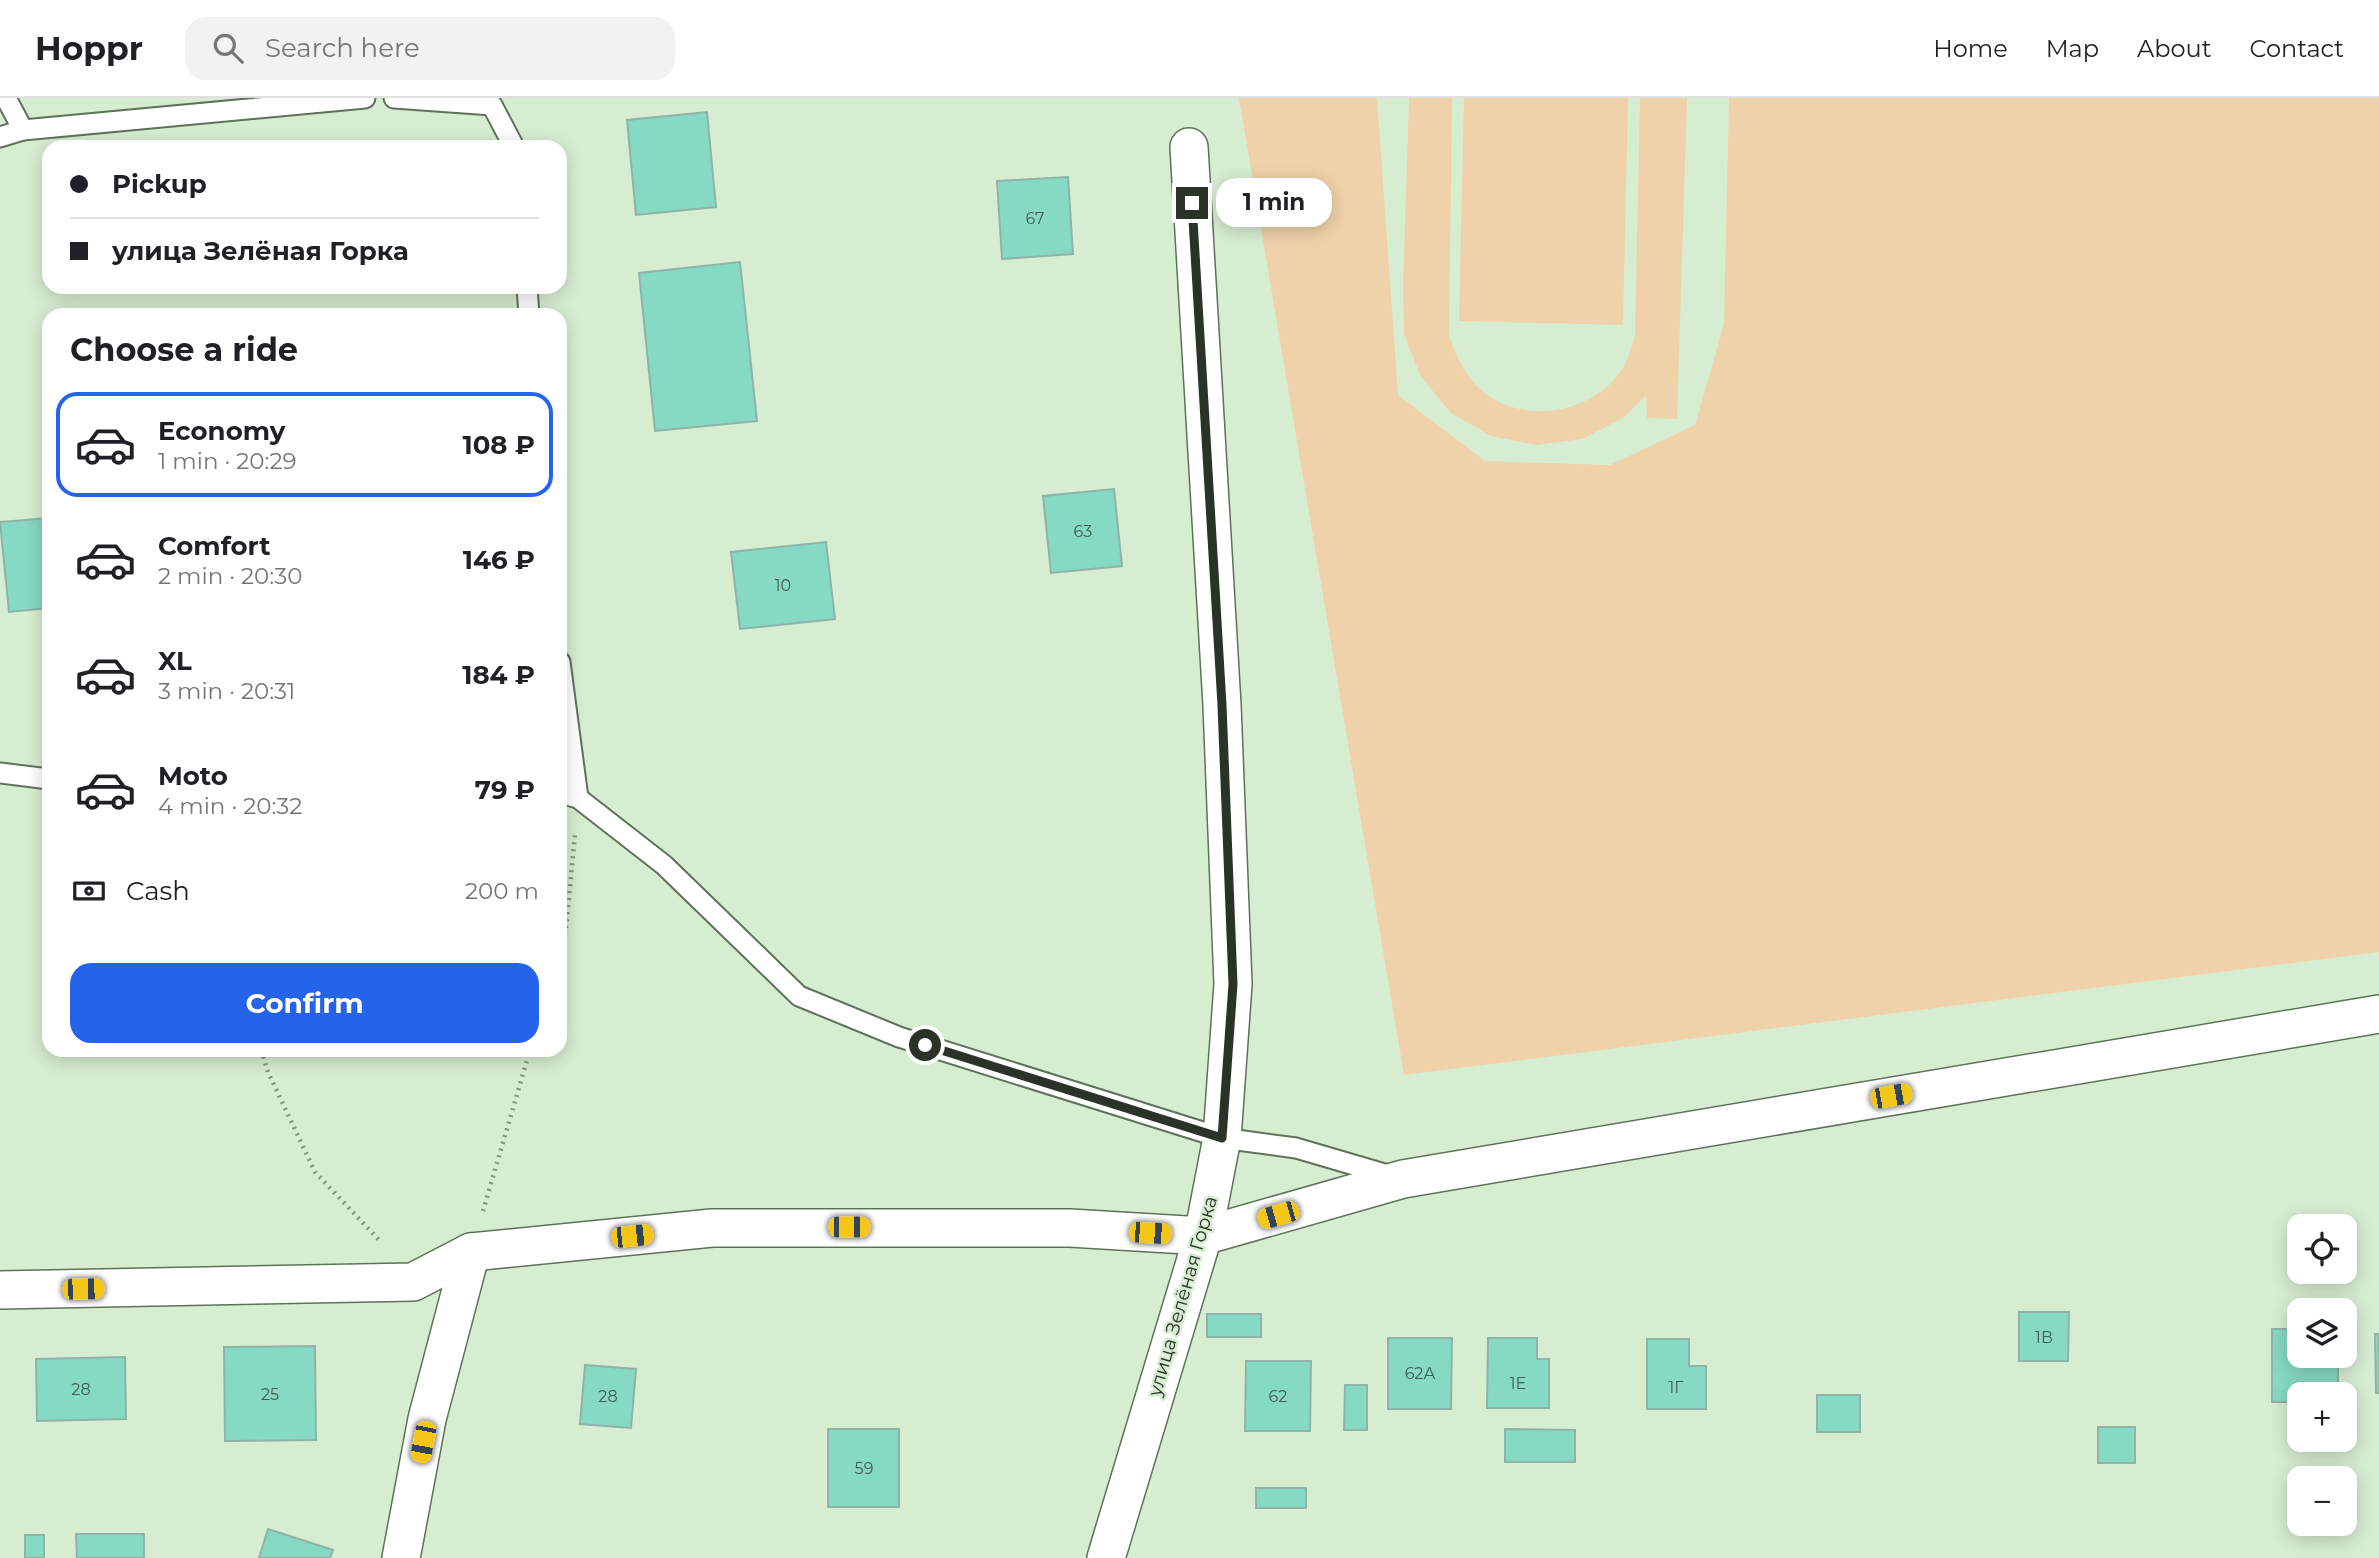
<!DOCTYPE html>
<meta charset="utf-8">
<style>
body{margin:0;font-family:Montserrat,sans-serif;background:#f2f2f2;color:#202124;height:100vh;display:flex;flex-direction:column;font-size:26px;white-space:nowrap}
*{box-sizing:border-box;margin:0}
p{font-size:23px;color:#757577}
.icon{flex:none;width:38px;height:38px;fill:none;stroke:currentColor;stroke-width:2;stroke-linecap:round;stroke-linejoin:round}
.map{position:relative;flex:1;overflow:hidden}
.sheet{position:absolute;left:42px;top:210px;width:525px;height:749px;display:flex;flex-direction:column;background:#fff;border-radius:21px;box-shadow:0 4px 18px #0003}
.sheet>*{flex:none}
.banner{position:absolute;left:42px;top:42px;width:525px;height:154px;border-radius:21px;box-shadow:0 4px 18px #0003;display:grid;align-content:center;height:154px;padding:0 28px;background:#fff}
.buttons{position:absolute;left:2287px;top:1116px;display:grid;gap:14px}
.buttons a{display:grid;place-items:center;width:70px;height:70px;border-radius:14px;background:#fff;box-shadow:0 4px 18px #0003;font-size:35px}
.end{position:absolute;width:32px;height:32px;margin:-16px;border:9px solid #2b3329;background:#fff;box-shadow:0 0 0 4px #fff}
.from{border-radius:50%}
.bubble{position:absolute;height:49px;border-radius:21px;background:#fff;box-shadow:0 4px 18px #0003;font-size:23px;font-weight:700;line-height:49px;text-align:center}
.car{position:absolute;width:21px;height:42px;margin:-21px -10px;border-radius:9px;box-shadow:0 0 5px 2px #0007;background:linear-gradient(#f5c518 24%,#345 0 40%,#f5c518 0 76%,#345 0 86%,#f5c518 0)}
.banner b{display:flex;align-items:center;gap:24px;height:66px;font-size:26px}
.banner b+b{border-top:2px solid #e0e0e0}
.banner i{width:18px;height:18px;background:#202124}
ul{padding:0;list-style:none}
li{display:flex;align-items:center;gap:21px;height:105px;margin:0 14px 10px;padding:0 14px;border:4px solid transparent;border-radius:21px}
li div{flex:1}
li b{display:block;font-size:26px}
li em{font-style:normal;font-weight:700}
li.selected{border-color:#2563eb}
li>.icon{width:63px;height:63px;stroke-width:1.5}
h2{padding:0 28px;font-size:32px;line-height:84px}
.pay{display:flex;align-items:center;gap:18px;height:77px;padding:0 28px;font-size:26px}
.pay p{margin-inline-start:auto}
.action{display:flex;gap:14px;margin-top:auto;padding:14px 28px}
.action a{flex:1;height:80px;border-radius:21px;background:#2563eb;color:#fff;font-size:28px;font-weight:700;line-height:80px;text-align:center}
header{display:flex;align-items:center;gap:42px;box-sizing:border-box;height:98px;padding:0 35px;background:#fff;border-bottom:2px solid #e0e0e0}
header strong{font-size:33px}
nav{display:flex;gap:38px;margin-inline-start:auto;font-size:24px}
.search{width:490px;height:63px;background:#f2f2f2;display:flex;align-items:center;gap:18px;box-sizing:border-box;padding:0 24px;border-radius:21px;color:#757577;font-size:26px}
.map>svg:first-child{display:block}
.green{fill:#efd1aa}
.building{fill:#86d9c2;stroke:#8eb3a8;stroke-width:2}
.lines{fill:none;stroke-linecap:round;stroke-linejoin:round}
.lane-casing{stroke:#5e725a;stroke-width:23}
.street-casing{stroke:#5e725a;stroke-width:40}
.path{stroke:#859482;stroke-width:4.5;stroke-dasharray:2 5;stroke-linecap:butt}
.lane{stroke:#fff;stroke-width:19}
.street{stroke:#fff;stroke-width:37}
.route{stroke:#2b3329;stroke-width:9}
.labels{text-anchor:middle;stroke-width:5;stroke-linejoin:round;paint-order:stroke}
.number-label{font-size:16px;fill:#425c4f}
.street-label{font-size:19px;fill:#2b3329;stroke:#d7edd2}
</style>
<header>
<strong>Hoppr</strong>
<div class="search"><svg class="icon" aria-label="search" viewBox="0 0 24 24"><circle cx="10" cy="10" r="6"/><path d="M15 15l6 6"/></svg>Search here</div>
<nav><a>Home</a><a>Map</a><a>About</a><a>Contact</a></nav>
</header>
<div class="map">
<svg width="2379" height="1460" viewBox="0 0 2379 1460">
<rect width="100%" height="100%" fill="#d7edd2"/>
<!-- green -->
<g class="green">
<polygon points="1239,0 1377,0 1398,297 1485,363 1610,367 1695,327 1724,226 1729,0 2379,0 2379,854 1404,977"/>
<path d="M1409 0H1452L1449 238C1457 258 1465 278 1482 293 1524 328 1596 316 1624 268 1629 259 1632 247 1635 238L1640 0H1687L1677 321 1647 320 1646 297 1623 320 1582 341 1536 347 1491 338 1451 315 1421 279 1404 236 1403 190Z"/>
<polygon points="1464,0 1628,0 1623,227 1459,223"/>
</g>
<!-- building -->
<g class="building">
<polygon points="707,14 716,109 636,117 627,22"/>
<polygon points="1068,79 1073,156 1002,161 997,83"/>
<polygon points="740,164 757,323 655,333 639,175"/>
<polygon points="1114,391 1122,468 1051,475 1043,398"/>
<polygon points="49,420 49,510 9,514 0,424"/>
<polygon points="826,444 835,521 740,531 731,454"/>
<polygon points="2019,1214 2069,1214 2068,1263 2019,1263"/>
<rect x="1207" y="1216" width="54" height="23"/>
<polygon points="2272,1231 2300,1231 2300,1258 2338,1258 2338,1297 2300,1297 2300,1304 2272,1304"/>
<polygon points="2375,1236 2379,1236 2379,1295 2376,1295"/>
<polygon points="1388,1240 1452,1240 1451,1311 1388,1311"/>
<polygon points="1488,1240 1537,1240 1537,1261 1549,1261 1549,1310 1487,1310"/>
<polygon points="1647,1241 1689,1241 1689,1268 1706,1268 1706,1311 1647,1311"/>
<polygon points="315,1248 316,1342 225,1343 224,1249"/>
<polygon points="125,1259 126,1321 37,1323 36,1261"/>
<polygon points="1246,1263 1311,1263 1310,1333 1245,1333"/>
<polygon points="585,1267 636,1271 631,1330 580,1326"/>
<polygon points="1345,1287 1367,1287 1367,1332 1344,1332"/>
<rect x="1817" y="1297" width="43" height="37"/>
<rect x="2098" y="1329" width="37" height="36"/>
<rect x="828" y="1331" width="71" height="78"/>
<polygon points="1505,1331 1575,1332 1575,1364 1505,1364"/>
<rect x="1256" y="1390" width="50" height="20"/>
<polygon points="268,1431 333,1452 330,1460 259,1460"/>
<polygon points="76,1436 144,1436 144,1460 77,1460"/>
<rect x="25" y="1437" width="19" height="23"/>
</g>
<g class="lines">
<!-- lane casing -->
<g class="lane-casing">
<g id="lane">
<polyline points="6,0 23,32"/>
<polyline points="394,0 492,7 514,49"/>
<polyline points="0,39 23,32 365,0"/>
<polyline points="527,189 529,217"/>
<polyline points="560,564 578,700"/>
<polyline points="0,675 49,681"/>
<polyline points="560,695 578,700 664,767 799,898 899,939 1222,1040 1296,1050 1395,1079"/>
</g>
</g>
<!-- street casing -->
<g class="street-casing">
<g id="street">
<polyline points="0,1192 413,1184 471,1154 712,1130 1070,1130 1203,1138 1403,1081 2379,916"/>
<polyline points="401,1460 427,1321 471,1154"/>
<polyline points="1106,1460 1203,1138 1222,1040 1233,886 1222,607 1189,49"/>
</g>
</g>
<!-- path -->
<g class="path">
<polyline points="560,850 566,831 575,736"/>
<polyline points="261,952 268,974 315,1074 381,1144"/>
<polyline points="483,1113 530,952"/>
</g>
<!-- lane -->
<use href="#lane" class="lane"/>
<!-- street -->
<use href="#street" class="street"/>
</g>
<g class="lines">
<!-- route -->
<polyline class="route" points="925,947 1222,1040 1233,886 1222,607 1192,105"/>
</g>
<g class="labels">
<!-- number labels -->
<g class="number-label">
<text x="1035" y="126">67</text>
<text x="1083" y="439">63</text>
<text x="783" y="493">10</text>
<text x="2044" y="1245">1В</text>
<text x="1420" y="1281">62А</text>
<text x="1518" y="1291">1Е</text>
<text x="1676" y="1295">1Г</text>
<text x="81" y="1297">28</text>
<text x="270" y="1302">25</text>
<text x="608" y="1304">28</text>
<text x="1278" y="1304">62</text>
<text x="864" y="1376">59</text>
</g>
<!-- street labels -->
<g class="street-label">
<text transform="translate(1182 1198) rotate(-74)" y="7">улица Зелёная Горка</text>
</g>
</g>
</svg>
<div class="buttons">
<a><svg class="icon" aria-label="locate" viewBox="0 0 24 24"><circle cx="12" cy="12" r="6"/><path d="M12 2v4M12 18v4M2 12h4M18 12h4"/></svg></a>
<a><svg class="icon" aria-label="layers" viewBox="0 0 24 24"><path d="M12 4l9 5-9 5-9-5zM3 14l9 5 9-5"/></svg></a>
<a>+</a>
<a>−</a>
</div>
<i class="end from" style="left:925px;top:947px"></i>
<i class="end" style="left:1192px;top:105px"></i>
<div class="bubble" style="left:1216px;top:80px;width:116px">1 min</div>
<i class="car" style="left:1891px;top:998px;rotate:80deg"></i>
<i class="car" style="left:1278px;top:1117px;rotate:254deg"></i>
<i class="car" style="left:849px;top:1129px;rotate:90deg"></i>
<i class="car" style="left:1150px;top:1135px;rotate:93deg"></i>
<i class="car" style="left:632px;top:1138px;rotate:84deg"></i>
<i class="car" style="left:83px;top:1191px;rotate:89deg"></i>
<i class="car" style="left:423px;top:1344px;rotate:191deg"></i>
<div class="banner">
<b><i class="from"></i>Pickup</b>
<b><i></i>улица Зелёная Горка</b>
</div>
<section class="sheet">
<h2>Choose a ride</h2>
<ul>
<li class="selected"><svg class="icon" aria-label="car" viewBox="0 0 24 24"><path d="M5 17H2v-5l4-1 3-4h7l3 4 3 1v5h-3M9 17h6M6 11h13"/><circle cx="7" cy="17" r="2"/><circle cx="17" cy="17" r="2"/></svg><div><b>Economy</b><p>1 min · 20:29</p></div><em>108 ₽</em></li>
<li><svg class="icon" aria-label="car" viewBox="0 0 24 24"><path d="M5 17H2v-5l4-1 3-4h7l3 4 3 1v5h-3M9 17h6M6 11h13"/><circle cx="7" cy="17" r="2"/><circle cx="17" cy="17" r="2"/></svg><div><b>Comfort</b><p>2 min · 20:30</p></div><em>146 ₽</em></li>
<li><svg class="icon" aria-label="car" viewBox="0 0 24 24"><path d="M5 17H2v-5l4-1 3-4h7l3 4 3 1v5h-3M9 17h6M6 11h13"/><circle cx="7" cy="17" r="2"/><circle cx="17" cy="17" r="2"/></svg><div><b>XL</b><p>3 min · 20:31</p></div><em>184 ₽</em></li>
<li><svg class="icon" aria-label="car" viewBox="0 0 24 24"><path d="M5 17H2v-5l4-1 3-4h7l3 4 3 1v5h-3M9 17h6M6 11h13"/><circle cx="7" cy="17" r="2"/><circle cx="17" cy="17" r="2"/></svg><div><b>Moto</b><p>4 min · 20:32</p></div><em>79 ₽</em></li>
</ul>
<div class="pay"><svg class="icon" aria-label="cash" viewBox="0 0 24 24"><path d="M3 7h18v10H3z"/><circle cx="12" cy="12" r="2"/></svg>Cash<p>200 m</p></div>
<div class="action"><a>Confirm</a></div>
</section>
</div>
